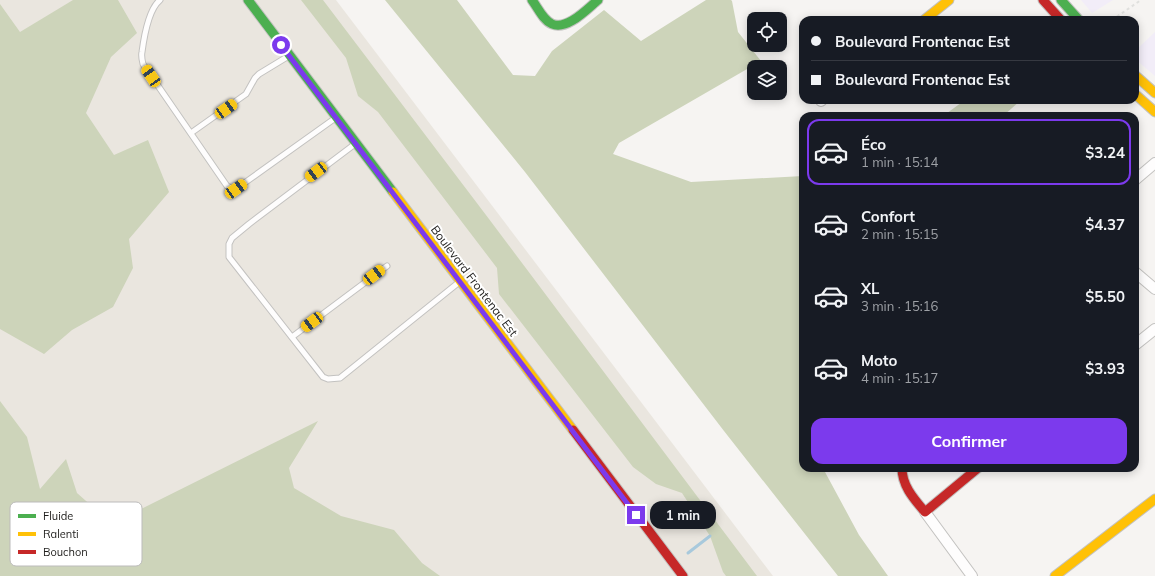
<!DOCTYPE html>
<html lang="fr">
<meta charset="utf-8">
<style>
body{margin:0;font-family:Mulish,sans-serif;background:#20242c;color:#f1f3f6;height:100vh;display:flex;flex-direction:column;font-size:15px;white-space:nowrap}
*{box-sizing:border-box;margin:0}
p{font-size:13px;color:#9ea1a6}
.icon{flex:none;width:22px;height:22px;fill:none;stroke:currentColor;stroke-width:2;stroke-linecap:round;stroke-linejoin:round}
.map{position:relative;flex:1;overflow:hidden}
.drawer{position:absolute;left:799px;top:112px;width:340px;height:360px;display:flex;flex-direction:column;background:#171b24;border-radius:12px;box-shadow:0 2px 10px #0003}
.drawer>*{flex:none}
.banner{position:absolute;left:799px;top:16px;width:340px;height:88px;border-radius:12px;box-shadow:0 2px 10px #0003;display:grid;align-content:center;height:88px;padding:0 12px;background:#171b24}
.buttons{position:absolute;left:747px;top:12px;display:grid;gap:8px}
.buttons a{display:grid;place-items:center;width:40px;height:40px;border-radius:8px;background:#171b24;box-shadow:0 2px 10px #0003;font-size:20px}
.end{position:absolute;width:18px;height:18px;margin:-9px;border:5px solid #7c3aed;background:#fff;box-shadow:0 0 0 2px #fff}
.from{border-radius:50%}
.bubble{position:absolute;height:28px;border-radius:12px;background:#171b24;box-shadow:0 2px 10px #0003;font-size:13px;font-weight:700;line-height:28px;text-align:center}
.car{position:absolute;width:12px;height:24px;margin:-12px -6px;border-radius:5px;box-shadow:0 0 3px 1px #0007;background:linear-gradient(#f5c518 24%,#345 0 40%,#f5c518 0 76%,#345 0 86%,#f5c518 0)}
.banner b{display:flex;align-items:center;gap:14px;height:38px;font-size:15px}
.banner b+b{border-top:1px solid #363941}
.banner i{width:10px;height:10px;background:#f1f3f6}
ul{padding:7px 0 0;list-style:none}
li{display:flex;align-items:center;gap:12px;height:66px;margin:0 8px 6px;padding:0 4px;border:2px solid transparent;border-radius:12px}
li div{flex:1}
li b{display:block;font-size:15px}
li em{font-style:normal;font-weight:700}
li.on{border-color:#7c3aed}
li>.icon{width:36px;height:36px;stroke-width:1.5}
.action{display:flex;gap:8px;margin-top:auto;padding:8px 12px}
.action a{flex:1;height:46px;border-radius:12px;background:#7c3aed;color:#fff;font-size:16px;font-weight:700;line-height:46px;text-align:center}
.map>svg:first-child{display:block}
.commercial{fill:#f2edf8}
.built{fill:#eae6df}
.forest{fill:#cdd4ba}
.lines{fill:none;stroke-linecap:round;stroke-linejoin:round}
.stream{stroke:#a8c9dc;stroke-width:3}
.lane-casing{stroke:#c3c2c0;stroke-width:7}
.street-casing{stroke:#c3c2c0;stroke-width:12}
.fast-casing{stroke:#c3c2c0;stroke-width:11}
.slow-casing{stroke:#c3c2c0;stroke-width:11}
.jam-casing{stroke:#c3c2c0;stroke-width:11}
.path{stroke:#e0e0de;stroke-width:2;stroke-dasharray:3 3;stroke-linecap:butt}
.lane{stroke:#fefdfd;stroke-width:5}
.street{stroke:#fefdfd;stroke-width:10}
.fast{stroke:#4caf50;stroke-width:9}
.slow{stroke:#ffc107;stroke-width:9}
.jam{stroke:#c62828;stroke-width:9}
.route{stroke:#7c3aed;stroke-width:5}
.labels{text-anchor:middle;stroke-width:4;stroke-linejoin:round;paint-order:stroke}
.street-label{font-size:12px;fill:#1e1d1b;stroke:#fff}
.key{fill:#fff;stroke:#bcbbbb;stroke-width:1}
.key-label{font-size:11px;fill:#1e1d1b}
</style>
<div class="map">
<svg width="1155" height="576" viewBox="0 0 1155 576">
<rect width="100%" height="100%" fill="#f6f4f2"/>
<!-- commercial -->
<g class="commercial">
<polygon points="1081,0 1113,0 1092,13"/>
<polygon points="1155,32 1155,76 1135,59 1135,51"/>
</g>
<!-- built -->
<polygon class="built" points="0,0 336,0 773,576 0,576"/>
<!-- forest -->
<g class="forest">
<polygon points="73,0 118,0 137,33 111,57 86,113 114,155 148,140 169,192 129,239 133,268 113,307 72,330 44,354 0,329 0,4 20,32"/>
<polygon points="301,0 323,0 489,219 757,576 726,576 723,572 710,536 682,493 656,484 633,467 499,294 497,268 378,112 358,96 346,58"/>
<polygon points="385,0 457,0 513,75 535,76 552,51 604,10 641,41 706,0 731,0 732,1 738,32 761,61 619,143 613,154 691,182 803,176 803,468 825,468 825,472 859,535 888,576 838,576 724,431 525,172"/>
<polygon points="965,100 1021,100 1003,116 943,116"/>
<polygon points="0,401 27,437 40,489 66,459 77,493 94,508 127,516 318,421 289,468 294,488 341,516 394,530 422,563 440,576 0,576"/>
</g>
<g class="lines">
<!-- stream -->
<polyline class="stream" points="688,553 710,536"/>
<!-- lane casing -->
<g class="lane-casing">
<g id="lane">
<path d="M160 0C149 9 144 37 142 52 141 56 142 60 143 64L227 186 231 188 236 189 334 119"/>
<polyline points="191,133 246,94 255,78 259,74 287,57"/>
<polyline points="355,144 249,224 232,238 229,244 229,257 323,377 328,379 340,378 458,283"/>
<polyline points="292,337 387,266"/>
</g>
</g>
<!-- street casing -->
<g class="street-casing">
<g id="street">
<polyline points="821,101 822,100"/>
<polyline points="1135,180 1155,163"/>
<polyline points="1135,272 1155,289"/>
<polyline points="1135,345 1155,329"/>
<polyline points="925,512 972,576"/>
</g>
</g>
<!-- fast casing -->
<g class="fast-casing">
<g id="fast">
<polyline points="248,0 393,192"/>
<path d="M532 0C538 8 543 20 552 24 567 31 588 8 598 0"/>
<polyline points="1061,0 1079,20"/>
</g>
</g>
<!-- slow casing -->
<g class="slow-casing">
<g id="slow">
<polyline points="924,20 949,0"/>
<polyline points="1135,75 1155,93"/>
<polyline points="1135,94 1155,112"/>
<polyline points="393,192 573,430"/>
<polyline points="1055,576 1155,499"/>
</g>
</g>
<!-- jam casing -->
<g class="jam-casing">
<g id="jam">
<polyline points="1043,0 1061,20"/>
<polyline points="573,430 683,576"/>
<path d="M902 468C902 486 914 499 925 512L978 468"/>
</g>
</g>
<!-- path -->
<polyline class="path" points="1112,20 1141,0"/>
<!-- lane -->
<use href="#lane" class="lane"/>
<!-- street -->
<use href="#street" class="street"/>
<!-- fast -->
<use href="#fast" class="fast"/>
<!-- slow -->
<use href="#slow" class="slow"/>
<!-- jam -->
<use href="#jam" class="jam"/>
</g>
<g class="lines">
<!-- route -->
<polyline class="route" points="281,45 636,515"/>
</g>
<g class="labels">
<!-- street labels -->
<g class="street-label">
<text transform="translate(474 281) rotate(53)" y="4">Boulevard Frontenac Est</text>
</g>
</g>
<!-- legend -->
<rect x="10" y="502" width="132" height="64" rx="6" class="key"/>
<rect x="18" y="514" width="18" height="4" fill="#4caf50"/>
<rect x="18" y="532" width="18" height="4" fill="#ffc107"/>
<rect x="18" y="550" width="18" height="4" fill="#c62828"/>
<g class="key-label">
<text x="43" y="520">Fluide</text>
<text x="43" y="538">Ralenti</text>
<text x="43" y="556">Bouchon</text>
</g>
</svg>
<div class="buttons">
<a><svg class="icon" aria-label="locate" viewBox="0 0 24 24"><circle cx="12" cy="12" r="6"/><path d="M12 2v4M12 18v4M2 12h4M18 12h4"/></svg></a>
<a><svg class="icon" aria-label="layers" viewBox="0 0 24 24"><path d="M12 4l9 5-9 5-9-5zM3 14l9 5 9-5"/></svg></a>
</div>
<i class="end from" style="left:281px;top:45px"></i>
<i class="end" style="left:636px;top:515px"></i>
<div class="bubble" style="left:650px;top:501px;width:66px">1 min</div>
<i class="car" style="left:151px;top:76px;rotate:326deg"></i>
<i class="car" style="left:226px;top:109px;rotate:56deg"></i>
<i class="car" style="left:316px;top:172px;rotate:233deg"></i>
<i class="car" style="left:236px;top:189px;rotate:55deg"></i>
<i class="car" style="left:374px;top:275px;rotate:53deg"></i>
<i class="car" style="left:312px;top:322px;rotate:233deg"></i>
<div class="banner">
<b><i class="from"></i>Boulevard Frontenac Est</b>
<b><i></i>Boulevard Frontenac Est</b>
</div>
<section class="drawer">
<ul>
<li class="on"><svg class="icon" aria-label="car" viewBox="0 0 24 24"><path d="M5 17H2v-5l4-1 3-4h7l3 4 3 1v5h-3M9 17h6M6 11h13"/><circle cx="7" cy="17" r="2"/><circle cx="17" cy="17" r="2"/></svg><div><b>Éco</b><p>1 min · 15:14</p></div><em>$3.24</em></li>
<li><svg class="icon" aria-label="car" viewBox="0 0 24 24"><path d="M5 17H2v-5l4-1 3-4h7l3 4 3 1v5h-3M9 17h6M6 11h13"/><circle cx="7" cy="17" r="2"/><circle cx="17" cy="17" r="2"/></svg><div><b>Confort</b><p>2 min · 15:15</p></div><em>$4.37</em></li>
<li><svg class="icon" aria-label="car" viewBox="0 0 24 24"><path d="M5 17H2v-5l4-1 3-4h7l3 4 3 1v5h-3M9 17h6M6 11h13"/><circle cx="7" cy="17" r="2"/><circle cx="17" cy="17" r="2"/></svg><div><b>XL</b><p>3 min · 15:16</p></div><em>$5.50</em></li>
<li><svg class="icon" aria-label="car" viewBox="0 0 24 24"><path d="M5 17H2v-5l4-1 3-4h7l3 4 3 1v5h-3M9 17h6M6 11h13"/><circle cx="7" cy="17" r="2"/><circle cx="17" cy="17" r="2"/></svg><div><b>Moto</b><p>4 min · 15:17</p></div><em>$3.93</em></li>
</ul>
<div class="action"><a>Confirmer</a></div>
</section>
</div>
